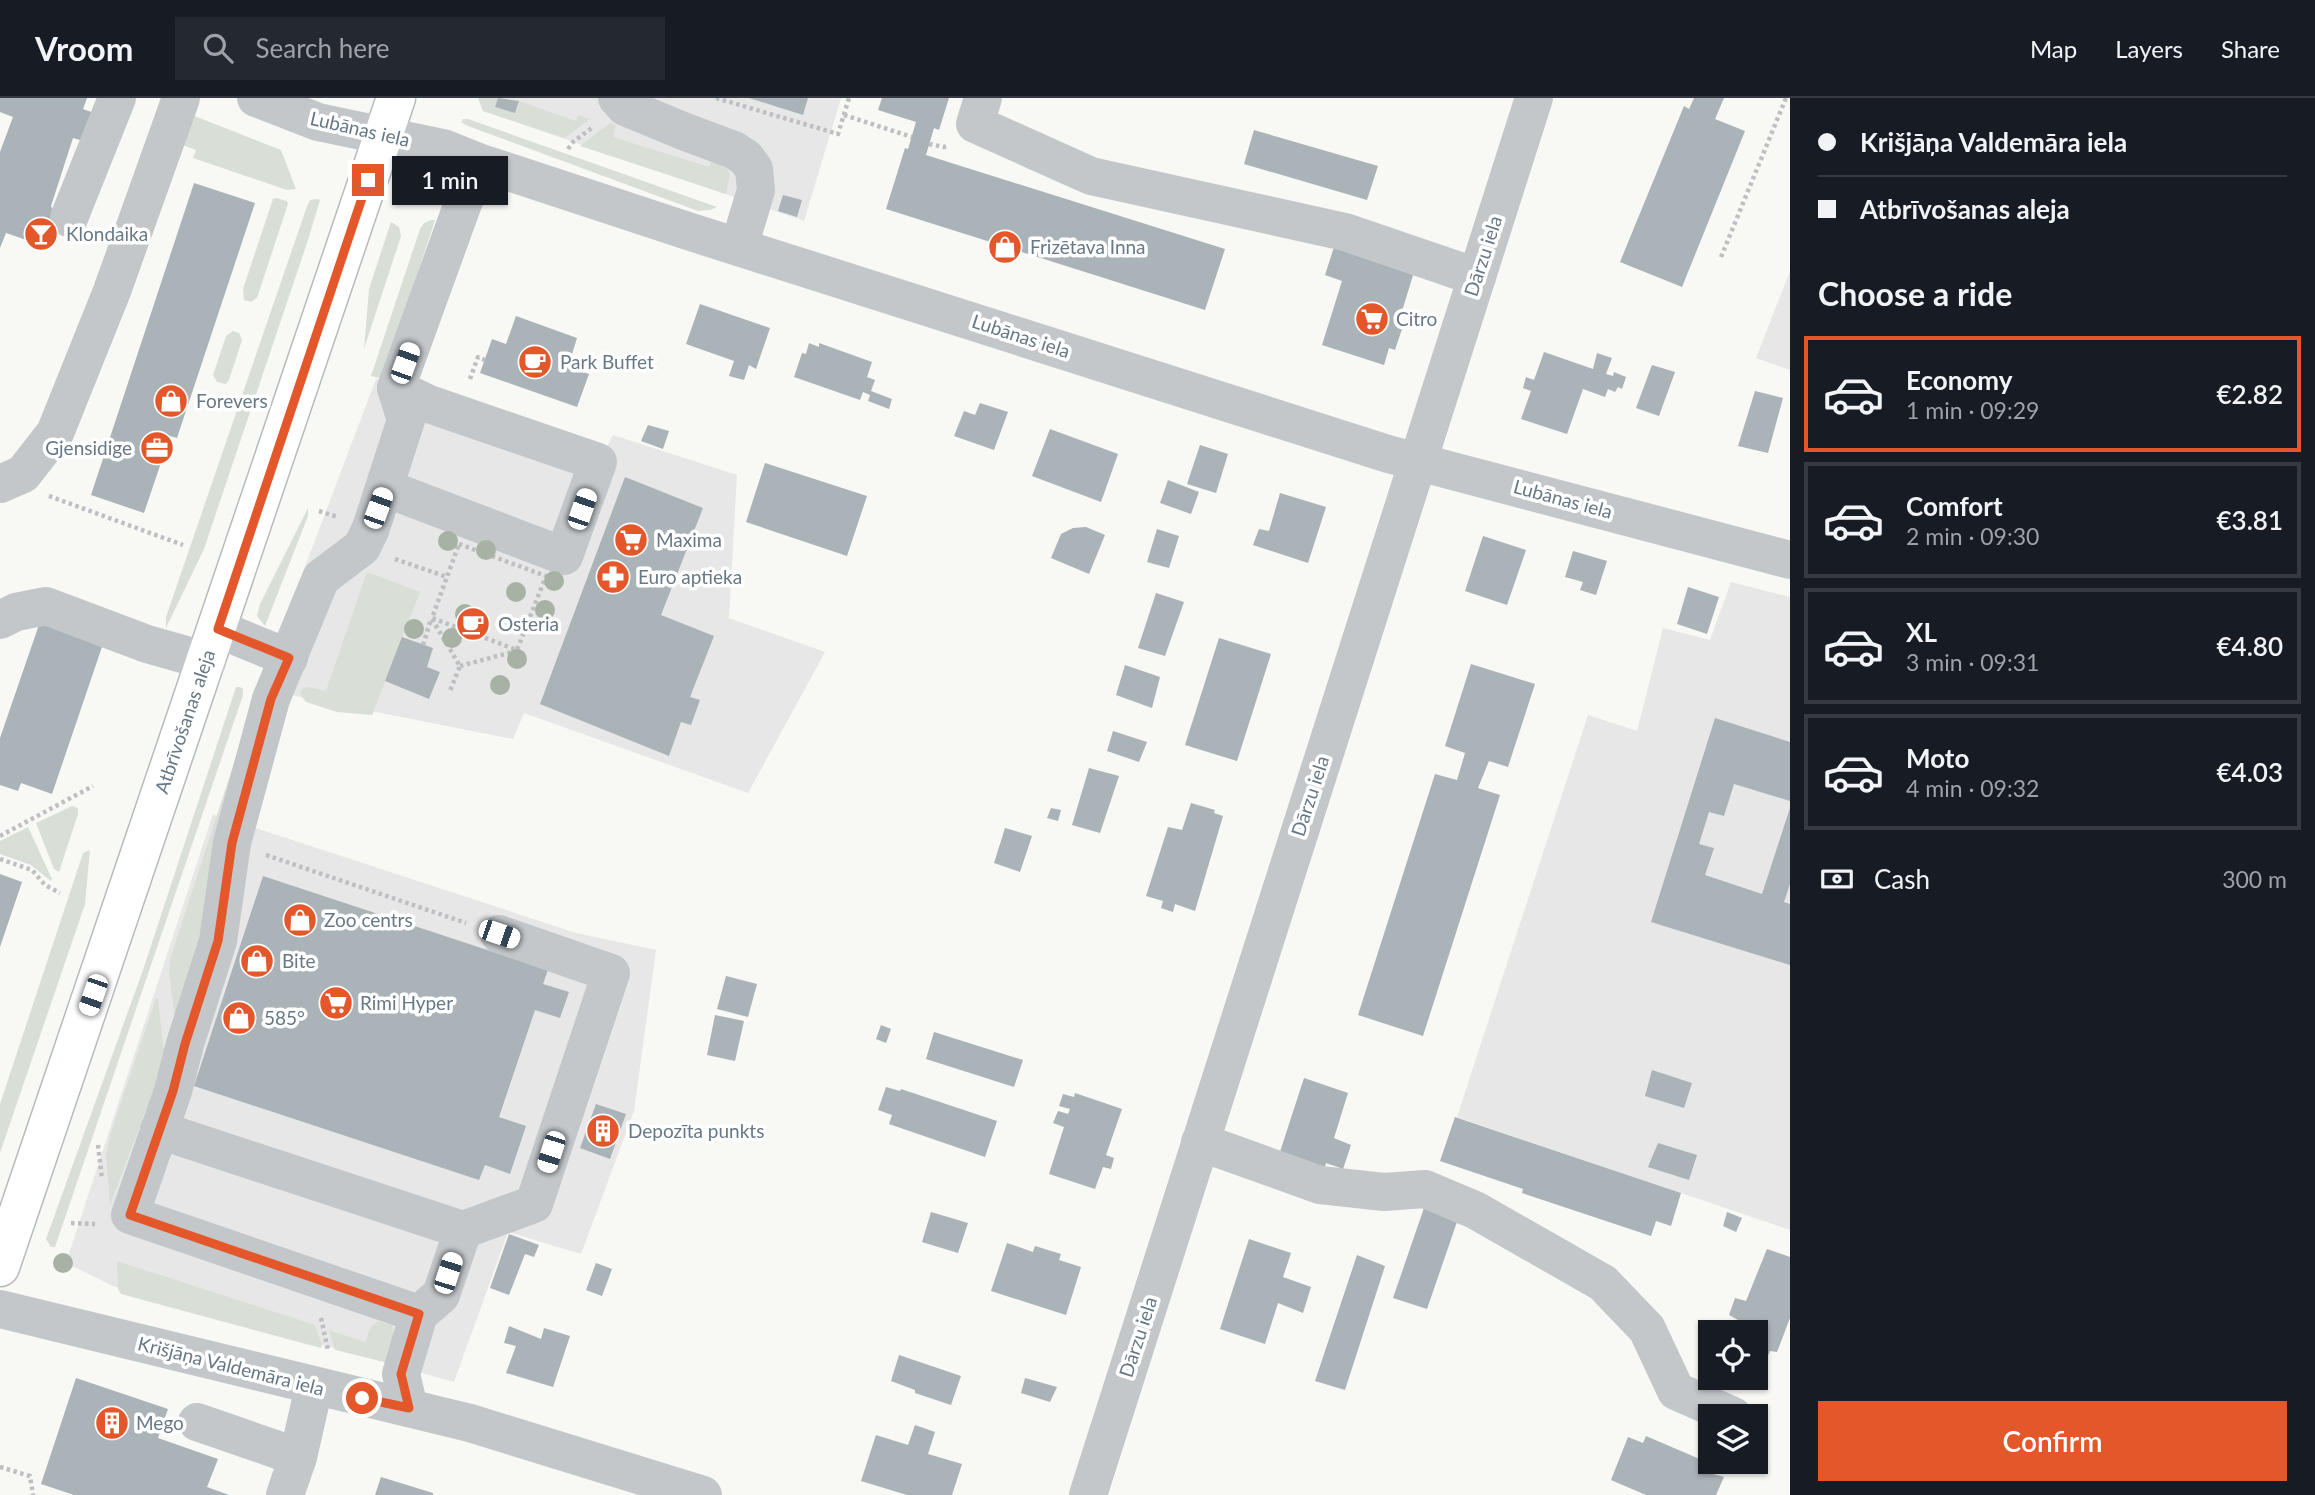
<!DOCTYPE html>
<meta charset="utf-8">
<style>
body{margin:0;font-family:Lato,sans-serif;background:#242831;color:#f1f3f6;height:100vh;display:flex;flex-direction:column;font-size:26px;white-space:nowrap}
*{box-sizing:border-box;margin:0}
p{font-size:23px;color:#9ea1a6}
.icon{flex:none;width:38px;height:38px;fill:none;stroke:currentColor;stroke-width:2;stroke-linecap:round;stroke-linejoin:round}
.map{position:relative;flex:1;overflow:hidden}
.drawer{display:flex;flex-direction:column;background:#171b24;width:525px}
.drawer>*{flex:none}
.banner{display:grid;align-content:center;height:154px;padding:0 28px;background:#171b24}
.buttons{position:absolute;left:1698px;top:1222px;display:grid;gap:14px}
.buttons a{display:grid;place-items:center;width:70px;height:70px;border-radius:0px;background:#171b24;box-shadow:0 2px 5px #0004;font-size:35px}
.end{position:absolute;width:32px;height:32px;margin:-16px;border:9px solid #e3572a;background:#fff;box-shadow:0 0 0 4px #fff}
.from{border-radius:50%}
.bubble{position:absolute;height:49px;border-radius:0px;background:#171b24;box-shadow:0 2px 5px #0004;font-size:23px;font-weight:600;line-height:49px;text-align:center}
.car{position:absolute;width:21px;height:42px;margin:-21px -10px;border-radius:9px;box-shadow:0 0 5px 2px #0007;background:linear-gradient(#fff 24%,#345 0 40%,#fff 0 76%,#345 0 86%,#fff 0)}
.banner b{display:flex;align-items:center;gap:24px;height:66px;font-size:26px}
.banner b+b{border-top:2px solid #363941}
.banner i{width:18px;height:18px;background:#f1f3f6}
ul{padding:0;list-style:none}
li{display:flex;align-items:center;gap:21px;height:116px;margin:0 14px 10px;padding:0 14px;border:4px solid #363941;border-radius:0px}
li div{flex:1}
li b{display:block;font-size:26px}
li em{font-style:normal;font-weight:600}
li.current{border-color:#e3572a}
li>.icon{width:63px;height:63px;stroke-width:1.5}
h2{padding:0 28px;font-size:32px;line-height:84px}
.pay{display:flex;align-items:center;gap:18px;height:77px;padding:0 28px;font-size:26px}
.pay p{margin-inline-start:auto}
.primary-button{display:flex;gap:14px;margin-top:auto;padding:14px 28px}
.primary-button a{flex:1;height:80px;border-radius:0px;background:#e3572a;color:#fff;font-size:28px;font-weight:600;line-height:80px;text-align:center}
header{display:flex;align-items:center;gap:42px;box-sizing:border-box;height:98px;padding:0 35px;background:#171b24;border-bottom:2px solid #363941}
header strong{font-size:33px}
nav{display:flex;gap:38px;margin-inline-start:auto;font-size:24px}
.search{width:490px;height:63px;background:#242831;display:flex;align-items:center;gap:18px;box-sizing:border-box;padding:0 24px;border-radius:0px;color:#9ea1a6;font-size:26px}
main{display:flex;flex:1;min-height:0}
.map>svg:first-child{display:block}
.built{fill:#e6e7e6}
.green{fill:#d9dfd6}
.building{fill:#aab3b8}
.lines{fill:none;stroke-linecap:round;stroke-linejoin:round}
.major-casing{stroke:#b6bbbe;stroke-width:41}
.path{stroke:#bdbfc2;stroke-width:4.5;stroke-dasharray:3.5 3.5;stroke-linecap:butt}
.minor{stroke:#c3c7ca;stroke-width:38}
.major{stroke:#fff;stroke-width:38}
.tree{fill:#a8b2a4}
.route{stroke:#e3572a;stroke-width:9}
.labels{text-anchor:middle;stroke-width:7;stroke-linejoin:round;paint-order:stroke}
.street-label{font-size:19px;fill:#677886;stroke:#fff}
.poi-label{font-size:19px;fill:#677886;stroke:#fff;text-anchor:start}
</style>
<header>
<strong>Vroom</strong>
<div class="search"><svg class="icon" aria-label="search" viewBox="0 0 24 24"><circle cx="10" cy="10" r="6"/><path d="M15 15l6 6"/></svg>Search here</div>
<nav><a>Map</a><a>Layers</a><a>Share</a></nav>
</header>
<main>
<div class="map">
<svg width="1790" height="1397" viewBox="0 0 1790 1397">
<rect width="100%" height="100%" fill="#f8f8f5"/>
<!-- built -->
<g class="built">
<polygon points="478,0 841,0 804,123 483,13"/>
<polygon points="1790,173 1790,272 1756,260"/>
<polygon points="376,281 606,351 613,337 737,377 729,520 825,554 748,695 524,615 513,641 291,597 263,580"/>
<polygon points="1731,484 1790,499 1790,1132 1457,1019 1588,617 1637,633 1663,530 1710,542"/>
<polygon points="213,716 576,835 656,852 634,1013 581,1156 508,1134 454,1284 113,1188 66,1165"/>
</g>
<!-- green -->
<g class="green">
<polygon points="478,0 498,0 495,9 515,15 519,3 576,23 578,17 590,21 565,40 483,13"/>
<polygon points="192,17 281,52 296,91 287,92 193,60 196,52 177,45"/>
<polygon points="463,21 468,21 717,109 710,112 698,113 468,28 461,24"/>
<polygon points="610,25 616,27 613,39 709,69 711,64 725,66 730,77 726,96 580,48"/>
<polygon points="276,100 287,103 288,106 257,200 251,204 244,202 243,191 273,101"/>
<polygon points="318,101 320,102 308,142 204,451 166,530 166,519 306,111 310,102"/>
<polygon points="431,122 435,122 383,281 371,278 420,131 424,125"/>
<polygon points="391,124 399,129 401,138 364,251 369,191"/>
<polygon points="233,233 239,235 242,242 229,282 226,286 217,284 213,277 226,238"/>
<polygon points="308,410 308,418 265,528 257,518 260,506"/>
<polygon points="367,474 420,494 372,617 337,614 306,604 300,596 302,591 308,589 326,593"/>
<polygon points="236,589 240,589 243,591 243,597 55,1149 51,1149 46,1141 143,872"/>
<polygon points="249,619 207,833 175,923 169,874 170,861"/>
<polygon points="72,708 78,710 78,716 59,774 54,771 36,725"/>
<polygon points="28,729 52,781 51,783 31,767 0,756 0,743"/>
<polygon points="90,752 85,806 0,1055 0,1006 83,755"/>
<polygon points="156,900 158,901 165,962 110,1107 106,1059 110,1037"/>
<polygon points="117,1163 315,1227 322,1247 321,1250 121,1196 118,1191"/>
<polygon points="378,1223 392,1227 394,1235 385,1264 335,1252 329,1232 365,1244 371,1229"/>
</g>
<!-- building -->
<g class="building">
<polygon points="0,0 87,0 83,11 97,16 87,44 73,40 51,108 56,119 48,144 38,146 6,135 0,150 0,54 13,19 0,14"/>
<polygon points="498,0 519,3 515,15 495,9"/>
<polygon points="749,0 808,0 803,17"/>
<polygon points="882,0 949,0 939,32 934,30 926,57 1225,151 1205,212 886,111 905,50 908,51 916,24 878,12"/>
<polygon points="1694,0 1724,0 1715,21 1745,33 1682,189 1620,164 1684,8 1689,11"/>
<polygon points="1254,32 1378,68 1367,102 1244,66"/>
<polygon points="194,85 255,105 177,340 170,338 144,415 91,397"/>
<polygon points="783,97 802,102 797,119 778,113"/>
<polygon points="1334,149 1414,174 1399,223 1404,225 1395,252 1389,250 1384,267 1322,247 1342,183 1325,177"/>
<polygon points="700,206 770,230 756,271 749,267 744,282 729,278 734,263 686,246"/>
<polygon points="516,218 577,240 568,269 589,276 577,309 480,275 492,241 506,246"/>
<polygon points="809,245 819,249 819,245 872,264 867,279 875,282 871,293 892,301 889,311 868,303 870,297 863,294 860,302 794,279 802,255 806,256"/>
<polygon points="1544,254 1593,271 1597,255 1612,260 1606,276 1613,278 1614,274 1626,279 1622,291 1618,289 1615,294 1608,291 1605,299 1583,291 1567,336 1521,321 1531,293 1523,290 1526,279 1534,282"/>
<polygon points="1652,267 1675,274 1659,318 1636,310"/>
<polygon points="1755,293 1783,300 1768,355 1738,348"/>
<polygon points="980,305 1008,314 994,352 954,338 964,313 975,317"/>
<polygon points="648,327 669,333 663,351 641,343"/>
<polygon points="1050,331 1118,356 1101,404 1032,378"/>
<polygon points="1200,347 1228,356 1216,395 1187,386"/>
<polygon points="765,365 867,398 847,458 746,424"/>
<polygon points="625,379 703,410 661,517 714,538 690,599 700,602 691,627 681,624 669,658 540,606"/>
<polygon points="1168,382 1199,394 1191,416 1160,405"/>
<polygon points="1280,395 1326,409 1308,465 1253,447 1259,431 1269,433"/>
<polygon points="1086,429 1105,437 1089,476 1051,460 1061,436 1073,430"/>
<polygon points="1157,431 1179,438 1169,470 1147,464"/>
<polygon points="1483,438 1526,452 1507,507 1465,493"/>
<polygon points="1573,453 1607,463 1596,497 1580,492 1583,484 1565,479"/>
<polygon points="1688,489 1719,499 1707,536 1677,526"/>
<polygon points="1156,495 1184,504 1165,558 1138,550"/>
<polygon points="42,518 105,540 52,696 21,685 18,693 0,687 0,640"/>
<polygon points="402,539 433,550 427,569 440,574 429,601 385,583"/>
<polygon points="1219,540 1271,556 1237,663 1185,647"/>
<polygon points="1471,566 1535,586 1508,669 1489,663 1478,690 1500,697 1423,938 1358,917 1435,676 1457,682 1465,655 1445,648"/>
<polygon points="1125,567 1160,579 1152,610 1116,597"/>
<polygon points="1715,620 1790,644 1790,703 1734,686 1724,718 1709,714 1699,746 1714,750 1705,777 1762,796 1790,710 1790,786 1784,804 1790,806 1790,867 1651,824"/>
<polygon points="1113,633 1147,644 1139,664 1107,653"/>
<polygon points="1089,670 1119,678 1100,735 1072,727"/>
<polygon points="1191,705 1215,712 1214,715 1223,718 1195,813 1175,806 1173,814 1161,810 1163,803 1146,798 1168,729 1182,732"/>
<polygon points="1051,710 1061,712 1058,723 1047,720"/>
<polygon points="1005,730 1032,738 1020,774 994,765"/>
<polygon points="0,776 22,784 0,849"/>
<polygon points="263,778 548,872 543,886 569,894 560,920 535,912 499,1019 526,1028 510,1076 485,1067 479,1082 194,988"/>
<polygon points="726,878 757,886 748,919 717,911"/>
<polygon points="715,917 744,923 735,963 707,957"/>
<polygon points="881,927 891,931 886,945 876,941"/>
<polygon points="934,934 1023,962 1014,989 926,961"/>
<polygon points="1652,972 1692,985 1684,1010 1645,998"/>
<polygon points="1304,980 1348,995 1334,1040 1351,1047 1343,1071 1326,1065 1323,1076 1278,1060"/>
<polygon points="886,989 900,993 901,991 997,1023 985,1059 889,1026 892,1017 878,1012"/>
<polygon points="1075,995 1122,1011 1106,1057 1114,1060 1111,1071 1103,1069 1095,1091 1049,1076 1064,1029 1053,1025 1058,1013 1068,1016 1070,1011 1059,1008 1063,996 1074,999"/>
<polygon points="596,1006 626,1016 610,1061 580,1050"/>
<polygon points="1455,1019 1681,1095 1671,1128 1656,1123 1651,1138 1522,1095 1523,1091 1440,1063"/>
<polygon points="1658,1045 1697,1057 1689,1082 1648,1069"/>
<polygon points="1425,1107 1459,1118 1427,1211 1393,1200"/>
<polygon points="931,1114 968,1125 958,1155 922,1144"/>
<polygon points="1727,1114 1742,1120 1736,1134 1723,1128"/>
<polygon points="509,1136 539,1147 534,1159 525,1156 509,1197 490,1190"/>
<polygon points="1249,1141 1291,1155 1283,1179 1311,1189 1303,1215 1278,1205 1265,1246 1220,1231"/>
<polygon points="1007,1145 1033,1154 1035,1148 1061,1156 1059,1162 1081,1169 1066,1217 991,1193"/>
<polygon points="1767,1151 1790,1159 1790,1220 1777,1254 1770,1253 1765,1264 1757,1260 1755,1265 1755,1234 1735,1234 1738,1222 1729,1217 1735,1200 1746,1203"/>
<polygon points="1357,1157 1385,1168 1345,1292 1315,1283"/>
<polygon points="596,1165 612,1171 602,1198 586,1192"/>
<polygon points="509,1228 541,1241 544,1230 570,1238 553,1289 506,1275 516,1248 504,1245"/>
<polygon points="899,1257 961,1278 951,1307 915,1295 915,1292 891,1283"/>
<polygon points="76,1280 168,1311 158,1340 218,1361 207,1389 229,1397 74,1397 41,1386"/>
<polygon points="1025,1280 1057,1289 1050,1304 1021,1295"/>
<polygon points="915,1327 935,1334 928,1356 962,1366 952,1397 907,1397 861,1383 876,1337 908,1347"/>
<polygon points="1646,1338 1716,1368 1713,1376 1724,1379 1716,1397 1646,1397 1611,1382 1628,1339 1643,1345"/>
<polygon points="381,1379 433,1395 433,1397 375,1397"/>
</g>
<g class="lines">
<!-- major casing -->
<g class="major-casing">
<g id="major">
<path id="s1" d="M0 1169 396 0"/>
</g>
</g>
<!-- path -->
<g class="path">
<polyline points="716,0 838,36 849,0"/>
<polyline points="844,17 912,39"/>
<polyline points="929,46 944,49 948,48"/>
<polyline points="568,51 573,44 593,29"/>
<polyline points="1721,159 1786,0"/>
<polyline points="470,281 478,259 485,262"/>
<polyline points="49,398 183,447"/>
<polyline points="319,413 338,419"/>
<polygon points="459,446 546,478 517,552 432,520"/>
<polyline points="395,461 447,479"/>
<polyline points="432,521 460,568 450,593"/>
<polyline points="423,547 431,521"/>
<polyline points="460,568 516,553"/>
<polyline points="0,738 93,688"/>
<polyline points="266,757 466,825"/>
<polyline points="0,761 32,772 45,787 60,795"/>
<polyline points="98,1047 102,1081"/>
<polyline points="71,1125 95,1126"/>
<polyline points="321,1220 328,1252"/>
<polyline points="0,1369 30,1378 33,1397"/>
</g>
<!-- minor -->
<g class="minor">
<polyline points="256,0 318,24 443,50 478,64 691,134 1388,356 1790,462"/>
<polyline points="617,0 625,9 683,33 734,52 746,60 754,71 756,92 739,149"/>
<polyline points="983,0 975,26 1091,78 1345,134 1477,179"/>
<polyline points="69,120 117,0"/>
<polyline points="0,386 23,376 55,335 112,193 181,0"/>
<polyline points="385,390 564,458 598,364 429,306 396,290"/>
<polyline points="0,522 16,514 46,508 147,546 207,563"/>
<polyline points="218,531 289,560"/>
<polyline points="159,1032 463,1132 441,1197 419,1216"/>
<polyline points="1200,1044 1320,1087 1384,1094 1425,1091 1475,1112 1603,1185 1647,1231 1676,1293 1733,1318"/>
<polyline points="463,1132 534,1106 611,875 499,836"/>
<polyline points="0,1211 470,1325 703,1397"/>
<polyline points="409,1310 401,1276 419,1216 130,1117 173,993 185,946 218,843 232,745 271,601 321,480 362,449 371,430 406,322 396,290 478,64"/>
<polyline points="197,1324 298,1359"/>
<polyline points="285,1397 298,1359 314,1289"/>
<polyline points="1088,1397 1534,0"/>
</g>
<!-- major -->
<use href="#major" class="major"/>
</g>
<!-- trees -->
<g class="tree">
<circle cx="448" cy="443" r="10"/>
<circle cx="486" cy="452" r="10"/>
<circle cx="554" cy="483" r="10"/>
<circle cx="516" cy="494" r="10"/>
<circle cx="545" cy="512" r="10"/>
<circle cx="465" cy="516" r="10"/>
<circle cx="414" cy="531" r="10"/>
<circle cx="452" cy="540" r="10"/>
<circle cx="517" cy="561" r="10"/>
<circle cx="500" cy="587" r="10"/>
<circle cx="63" cy="1165" r="10"/>
</g>
<g class="lines">
<!-- route -->
<polyline class="route" points="362,1300 409,1310 401,1276 419,1216 130,1117 173,993 185,946 218,843 232,745 271,601 289,560 218,531 368,82"/>
</g>
<!-- icons -->
<defs>
<g id="bar-disc" transform="scale(1.75)"><circle r="9.5" fill="#e3572a" stroke="#fff"/><path d="M-6-5H6L.8 .8V4.5H3.5V6h-7V4.5H-.8V.8Z" fill="#fff"/></g>
<g id="shop-disc" transform="scale(1.75)"><circle r="9.5" fill="#e3572a" stroke="#fff"/><path d="M-5-2.5h2.3a2.7 3.5 0 0 1 5.4 0H5L5.5 6h-11ZM-1.5-2.5h3a1.5 2.3 0 0 0-3 0Z" fill="#fff"/></g>
<g id="supermarket-disc" transform="scale(1.75)"><circle r="9.5" fill="#e3572a" stroke="#fff"/><path d="M-6-5.5h2.5l.6 2H6L4.5 2H-2.5L-4.4-4H-6ZM-1.5 3.2a1.3 1.3 0 1 0 .1 0ZM3 3.2a1.3 1.3 0 1 0 .1 0Z" fill="#fff"/></g>
<g id="cafe-disc" transform="scale(1.75)"><circle r="9.5" fill="#e3572a" stroke="#fff"/><path d="M-5.5-4.5H6V0H3Q3 3.5 0 3.5H-2.5Q-5.5 3.5-5.5 0ZM3-3.2v2h1.7v-2ZM-6 4.5H4V6H-6Z" fill="#fff"/></g>
<g id="office-disc" transform="scale(1.75)"><circle r="9.5" fill="#e3572a" stroke="#fff"/><path d="M-6-3h4V-5.5h4V-3h4V5H-6ZM-1-4.5V-3h2v-1.5ZM-6 0V1H6V0Z" fill="#fff"/></g>
<g id="pharmacy-disc" transform="scale(1.75)"><circle r="9.5" fill="#e3572a" stroke="#fff"/><path d="M-2-6h4v4h4v4h-4v4h-4v-4h-4v-4h4Z" fill="#fff"/></g>
<g id="building-disc" transform="scale(1.75)"><circle r="9.5" fill="#e3572a" stroke="#fff"/><path d="M-4-6H4V6H1V3H-1V6H-4ZM-2.5-4.3h1.7v1.8h-1.7ZM.8-4.3h1.7v1.8H.8ZM-2.5-1h1.7V.8h-1.7ZM.8-1h1.7V.8H.8Z" fill="#fff"/></g>
</defs>
<g fill-rule="evenodd">
<use href="#bar-disc" x="41" y="136"/>
<use href="#shop-disc" x="1005" y="149"/>
<use href="#supermarket-disc" x="1372" y="221"/>
<use href="#cafe-disc" x="535" y="264"/>
<use href="#shop-disc" x="171" y="303"/>
<use href="#office-disc" x="157" y="350"/>
<use href="#supermarket-disc" x="631" y="442"/>
<use href="#pharmacy-disc" x="613" y="479"/>
<use href="#cafe-disc" x="473" y="526"/>
<use href="#shop-disc" x="300" y="822"/>
<use href="#shop-disc" x="257" y="863"/>
<use href="#supermarket-disc" x="336" y="905"/>
<use href="#shop-disc" x="239" y="920"/>
<use href="#building-disc" x="603" y="1033"/>
<use href="#building-disc" x="112" y="1325"/>
</g>
<g class="labels">
<!-- street labels -->
<g class="street-label">
<text transform="translate(360 31) rotate(13)" y="7">Lubānas iela</text>
<text transform="translate(1483 158) rotate(-72)" y="7">Dārzu iela</text>
<text transform="translate(1021 238) rotate(18)" y="7">Lubānas iela</text>
<text transform="translate(1563 401) rotate(15)" y="7">Lubānas iela</text>
<text dy="7" stroke="none"><textPath href="#s1" startOffset="576">Atbrīvošanas aleja</textPath></text>
<text transform="translate(1310 698) rotate(-72)" y="7">Dārzu iela</text>
<text transform="translate(1138 1239) rotate(-72)" y="7">Dārzu iela</text>
<text transform="translate(231 1268) rotate(14)" y="7">Krišjāņa Valdemāra iela</text>
</g>
<!-- poi labels -->
<g class="poi-label">
<text x="66" y="143">Klondaika</text>
<text x="1030" y="156">Frizētava Inna</text>
<text x="1396" y="228">Citro</text>
<text x="560" y="271">Park Buffet</text>
<text x="196" y="310">Forevers</text>
<text x="132" y="357" text-anchor="end">Gjensidige</text>
<text x="656" y="449">Maxima</text>
<text x="638" y="486">Euro aptieka</text>
<text x="498" y="533">Osteria</text>
<text x="324" y="829">Zoo centrs</text>
<text x="282" y="870">Bite</text>
<text x="360" y="912">Rimi Hyper</text>
<text x="264" y="927">585°</text>
<text x="628" y="1040">Depozīta punkts</text>
<text x="136" y="1332">Mego</text>
</g>
</g>
</svg>
<div class="buttons">
<a><svg class="icon" aria-label="locate" viewBox="0 0 24 24"><circle cx="12" cy="12" r="6"/><path d="M12 2v4M12 18v4M2 12h4M18 12h4"/></svg></a>
<a><svg class="icon" aria-label="layers" viewBox="0 0 24 24"><path d="M12 4l9 5-9 5-9-5zM3 14l9 5 9-5"/></svg></a>
</div>
<i class="end from" style="left:362px;top:1300px"></i>
<i class="end" style="left:368px;top:82px"></i>
<div class="bubble" style="left:392px;top:58px;width:116px">1 min</div>
<i class="car" style="left:405px;top:265px;rotate:20deg"></i>
<i class="car" style="left:378px;top:410px;rotate:20deg"></i>
<i class="car" style="left:582px;top:411px;rotate:19deg"></i>
<i class="car" style="left:499px;top:836px;rotate:109deg"></i>
<i class="car" style="left:93px;top:897px;rotate:199deg"></i>
<i class="car" style="left:551px;top:1054px;rotate:198deg"></i>
<i class="car" style="left:448px;top:1175px;rotate:18deg"></i>
</div>
<section class="drawer">
<div class="banner">
<b><i class="from"></i>Krišjāņa Valdemāra iela</b>
<b><i></i>Atbrīvošanas aleja</b>
</div>
<h2>Choose a ride</h2>
<ul>
<li class="current"><svg class="icon" aria-label="car" viewBox="0 0 24 24"><path d="M5 17H2v-5l4-1 3-4h7l3 4 3 1v5h-3M9 17h6M6 11h13"/><circle cx="7" cy="17" r="2"/><circle cx="17" cy="17" r="2"/></svg><div><b>Economy</b><p>1 min · 09:29</p></div><em>€2.82</em></li>
<li><svg class="icon" aria-label="car" viewBox="0 0 24 24"><path d="M5 17H2v-5l4-1 3-4h7l3 4 3 1v5h-3M9 17h6M6 11h13"/><circle cx="7" cy="17" r="2"/><circle cx="17" cy="17" r="2"/></svg><div><b>Comfort</b><p>2 min · 09:30</p></div><em>€3.81</em></li>
<li><svg class="icon" aria-label="car" viewBox="0 0 24 24"><path d="M5 17H2v-5l4-1 3-4h7l3 4 3 1v5h-3M9 17h6M6 11h13"/><circle cx="7" cy="17" r="2"/><circle cx="17" cy="17" r="2"/></svg><div><b>XL</b><p>3 min · 09:31</p></div><em>€4.80</em></li>
<li><svg class="icon" aria-label="car" viewBox="0 0 24 24"><path d="M5 17H2v-5l4-1 3-4h7l3 4 3 1v5h-3M9 17h6M6 11h13"/><circle cx="7" cy="17" r="2"/><circle cx="17" cy="17" r="2"/></svg><div><b>Moto</b><p>4 min · 09:32</p></div><em>€4.03</em></li>
</ul>
<div class="pay"><svg class="icon" aria-label="cash" viewBox="0 0 24 24"><path d="M3 7h18v10H3z"/><circle cx="12" cy="12" r="2"/></svg>Cash<p>300 m</p></div>
<div class="primary-button"><a>Confirm</a></div>
</section>
</main>
